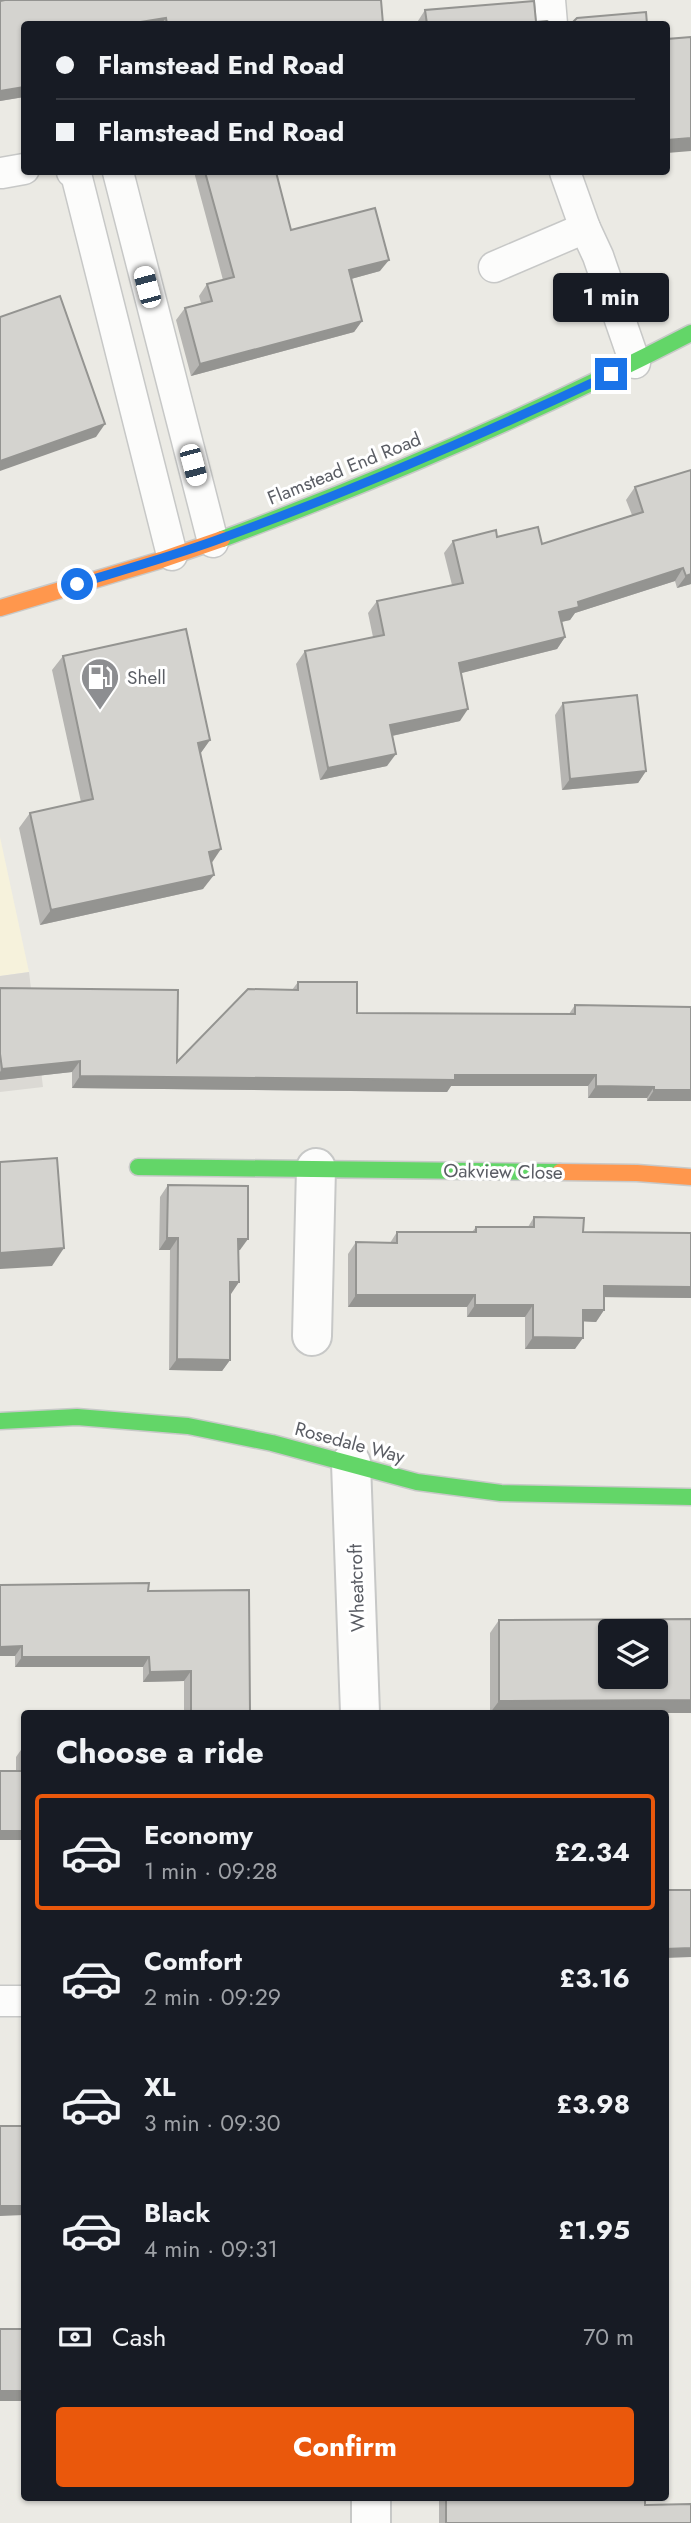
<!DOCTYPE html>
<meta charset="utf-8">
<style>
body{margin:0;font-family:Jost,sans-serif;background:#20242c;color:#f1f3f6;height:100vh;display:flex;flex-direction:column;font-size:26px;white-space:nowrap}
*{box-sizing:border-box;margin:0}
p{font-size:23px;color:#9ea1a6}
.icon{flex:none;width:38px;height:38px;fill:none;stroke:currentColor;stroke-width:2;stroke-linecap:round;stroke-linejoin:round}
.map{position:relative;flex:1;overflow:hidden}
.drawer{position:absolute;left:21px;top:1710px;width:648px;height:791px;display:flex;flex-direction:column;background:#171b24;border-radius:7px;box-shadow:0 2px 5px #0004}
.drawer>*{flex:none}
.top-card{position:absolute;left:21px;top:21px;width:649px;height:154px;border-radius:7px;box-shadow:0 2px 5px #0004;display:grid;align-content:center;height:154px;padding:0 35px;background:#171b24}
.controls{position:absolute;left:598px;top:1619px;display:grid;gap:14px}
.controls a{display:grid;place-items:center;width:70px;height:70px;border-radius:7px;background:#171b24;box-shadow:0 2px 5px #0004;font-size:35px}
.end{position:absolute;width:32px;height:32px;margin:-16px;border:9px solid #1a73e8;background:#fff;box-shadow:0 0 0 4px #fff}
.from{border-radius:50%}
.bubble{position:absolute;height:49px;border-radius:7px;background:#171b24;box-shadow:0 2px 5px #0004;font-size:23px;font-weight:700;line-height:49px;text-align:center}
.car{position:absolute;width:21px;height:42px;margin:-21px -10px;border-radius:9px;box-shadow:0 0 5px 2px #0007;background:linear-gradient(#fff 24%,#345 0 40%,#fff 0 76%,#345 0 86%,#fff 0)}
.top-card b{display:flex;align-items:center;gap:24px;height:66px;font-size:26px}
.top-card b+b{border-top:2px solid #363941}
.top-card i{width:18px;height:18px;background:#f1f3f6}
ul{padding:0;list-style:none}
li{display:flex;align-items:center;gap:21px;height:116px;margin:0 14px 10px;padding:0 21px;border:4px solid transparent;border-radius:7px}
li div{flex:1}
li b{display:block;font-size:26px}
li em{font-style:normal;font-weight:700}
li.on{border-color:#ea580c}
li>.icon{width:63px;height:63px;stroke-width:1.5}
h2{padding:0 35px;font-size:32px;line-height:84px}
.pay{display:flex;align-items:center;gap:18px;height:77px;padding:0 35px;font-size:26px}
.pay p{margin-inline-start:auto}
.primary-button{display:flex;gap:14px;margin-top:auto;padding:14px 35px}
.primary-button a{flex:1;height:80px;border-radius:7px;background:#ea580c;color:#fff;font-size:28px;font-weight:700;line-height:80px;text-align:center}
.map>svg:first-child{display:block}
.commercial{fill:#f6f2dc}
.industrial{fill:#dbd9d4}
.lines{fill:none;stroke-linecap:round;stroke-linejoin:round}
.lane-casing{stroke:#c7c8c7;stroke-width:33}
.street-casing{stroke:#c7c8c7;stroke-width:42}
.fast-casing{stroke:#c8c9c8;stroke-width:19}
.slow-casing{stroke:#c8c9c8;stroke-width:19}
.lane{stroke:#fcfcfb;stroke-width:30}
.street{stroke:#fcfcfb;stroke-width:38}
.fast{stroke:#63d668;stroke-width:16}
.slow{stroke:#ff974d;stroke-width:16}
.wall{fill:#b6b5b2}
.shaded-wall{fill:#949491}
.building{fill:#d4d3cf;stroke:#949491;stroke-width:2;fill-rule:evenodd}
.route{stroke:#1a73e8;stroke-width:9}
.labels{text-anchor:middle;stroke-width:6;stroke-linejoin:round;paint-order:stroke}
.street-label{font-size:19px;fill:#5a5d64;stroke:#fff}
.poi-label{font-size:19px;fill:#5a5d64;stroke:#fff;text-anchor:start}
</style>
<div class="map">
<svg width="691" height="2523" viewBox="0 0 691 2523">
<rect width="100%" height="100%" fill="#ebeae4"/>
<!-- commercial -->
<polygon class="commercial" points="0,837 29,972 0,976"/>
<!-- industrial -->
<polygon class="industrial" points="29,972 43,1087 0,1092 0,976"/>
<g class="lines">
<!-- lane casing -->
<g class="lane-casing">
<g id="lane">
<polyline points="550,0 552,24"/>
<polyline points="72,172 76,174 172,555"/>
<polyline points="118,172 213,542"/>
<polyline points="565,172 585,228"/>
<polyline points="2,173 24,169"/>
<polyline points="494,267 585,228 598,256 635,363"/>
<polyline points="0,2001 24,2001"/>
</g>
</g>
<!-- street casing -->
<g class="street-casing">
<g id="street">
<polyline points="312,1336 316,1168"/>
<polyline points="351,1463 360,1713"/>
<polyline points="371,2497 371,2523"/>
</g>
</g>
<!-- fast casing -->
<g class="fast-casing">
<g id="fast">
<path d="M222 539C383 479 539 412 691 333"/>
<polyline points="138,1167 560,1172"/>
<polyline points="0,1421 77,1417 188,1426 272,1443 417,1482 501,1493 691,1497"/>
</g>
</g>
<!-- slow casing -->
<g class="slow-casing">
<g id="slow">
<polyline points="0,608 161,560 222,539"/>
<polyline points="560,1172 637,1173 691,1177"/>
</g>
</g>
<!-- lane -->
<use href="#lane" class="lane"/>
<!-- street -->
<use href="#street" class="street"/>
<!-- fast -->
<use href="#fast" class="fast"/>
<!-- slow -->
<use href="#slow" class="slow"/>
</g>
<!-- wall -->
<g class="wall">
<polygon points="0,1 383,24 24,24 24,97 0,101"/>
<polygon points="425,10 536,22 552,24 416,24"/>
<polygon points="194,172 276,172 291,230 380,271 351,279 362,321 354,332 191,376 176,320 185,308 201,303 199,296 207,284 223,280"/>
<polygon points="691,470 691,584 677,588 675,581 575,613 570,620 562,622 565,637 557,649 461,673 460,721 392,736 387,766 320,780 296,664 305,651 373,637 368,613 377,601 452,585 444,553 453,541 497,537 542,544 632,515 626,500 635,487"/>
<polygon points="63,656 210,740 200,754 211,863 203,889 40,925 19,828 30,813 81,802 52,670"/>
<polygon points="563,703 646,771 638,783 562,790 555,715"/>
<polygon points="298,982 357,1013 569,1014 575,1005 691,1007 691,1101 647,1101 647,1098 588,1098 588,1086 451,1086 447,1092 72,1088 72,1072 0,1080 0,988 177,1062 292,990"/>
<polygon points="168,1185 240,1250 238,1250 239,1282 230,1294 230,1360 222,1371 169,1370 170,1250 159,1250 160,1197"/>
<polygon points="534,1217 583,1232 691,1298 604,1297 604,1310 596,1322 583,1321 575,1349 525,1349 525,1317 467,1317 467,1307 348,1307 348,1254 356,1242 390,1243 397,1232 472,1232 476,1227 528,1227"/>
<polygon points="148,1591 250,1713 184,1713 184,1681 143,1682 143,1667 15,1667 15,1656 0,1656"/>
<polygon points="499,1620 691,1713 490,1713 490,1633"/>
<polygon points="23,1747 24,1747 24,1840 0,1840 0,1771 16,1771 16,1757"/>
<polygon points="439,2497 645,2497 645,2505 691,2523 439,2523"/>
</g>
<!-- shaded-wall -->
<g class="shaded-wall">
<polygon points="166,18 161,24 128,24"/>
<polygon points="24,87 24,97 0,101 0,91"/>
<polygon points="691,138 691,151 667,153 667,140"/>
<polygon points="389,260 380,271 340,282 349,270"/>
<polygon points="362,321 354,332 191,376 200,364"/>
<polygon points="105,424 96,437 0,471 0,461"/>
<polygon points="683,568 675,581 575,613 570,620 551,624 559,612 578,602"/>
<polygon points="691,574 691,584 677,588 686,576"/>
<polygon points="565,637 557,649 450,676 459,663"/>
<polygon points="468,709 460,721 382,738 390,725"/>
<polygon points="210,740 200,754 198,743"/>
<polygon points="396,754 387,766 320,780 328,768"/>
<polygon points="646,771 638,783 562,790 570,779"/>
<polygon points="221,849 211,864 209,852"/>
<polygon points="214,875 203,889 40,925 51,910"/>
<polygon points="80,1061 72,1072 0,1080 0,1072 2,1069"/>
<polygon points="455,1075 596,1075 588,1086 451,1086 447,1092 72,1088 80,1076"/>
<polygon points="596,1086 654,1087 647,1098 588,1098"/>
<polygon points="654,1090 691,1090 691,1101 647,1101"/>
<polygon points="167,1238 178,1238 170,1250 159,1250"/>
<polygon points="238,1239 248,1239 240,1250 230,1251"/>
<polygon points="64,1248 52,1266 0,1269 0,1253"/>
<polygon points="230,1282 239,1282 231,1294 222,1294"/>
<polygon points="604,1286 691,1287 691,1298 596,1297"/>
<polygon points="356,1295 475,1295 467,1307 348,1307"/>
<polygon points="475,1305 533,1305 525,1317 467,1317"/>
<polygon points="583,1310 604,1310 596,1322 575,1321"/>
<polygon points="533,1337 583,1338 575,1349 525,1349"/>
<polygon points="177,1359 230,1360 222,1371 169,1370"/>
<polygon points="22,1646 15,1656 0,1656 0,1647"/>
<polygon points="22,1657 149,1657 143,1667 15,1667"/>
<polygon points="191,1671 184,1681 143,1682 150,1672"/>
<polygon points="691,1700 691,1713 490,1713 499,1701"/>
<rect x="0" y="1831" width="24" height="9"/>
<polygon points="691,1948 691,1957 665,1958 665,1949"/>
<polygon points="0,2206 24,2206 24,2215 0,2216"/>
<rect x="0" y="2391" width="24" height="10"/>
</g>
<!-- building -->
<g class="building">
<polygon points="5,0 381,0 383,24 167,24 166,18 128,24 24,24 24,87 0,91 0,1"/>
<polygon points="534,1 536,22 547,21 552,24 427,24 425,10"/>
<polygon points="646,12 647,24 571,24 577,18"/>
<polygon points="691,37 691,138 667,140 667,39"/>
<polygon points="205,172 276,172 291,230 375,208 389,260 349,270 362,321 200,364 185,308 212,301 207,284 234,277"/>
<polygon points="60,296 105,424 0,461 0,317"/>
<polygon points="691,470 691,574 686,576 683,568 578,602 579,607 559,612 565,637 459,663 468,709 390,725 396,754 328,768 305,651 384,635 377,601 463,583 453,541 496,530 497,537 538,527 542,544 643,512 635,487"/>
<polygon points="186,629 210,740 198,743 221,849 209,852 214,875 51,910 30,813 93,799 63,656"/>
<polygon points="637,695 646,771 570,779 563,703"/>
<polygon points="298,982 357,982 357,1013 575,1014 575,1005 691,1007 691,1090 654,1090 654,1087 596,1086 596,1075 455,1075 455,1080 80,1076 80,1061 2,1069 0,1054 0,988 178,990 177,1062 248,989 298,990"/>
<polygon points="57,1158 64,1248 0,1253 0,1162"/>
<polygon points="168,1185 248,1186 248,1239 238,1239 239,1282 230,1282 230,1360 177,1359 178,1238 167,1238"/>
<polygon points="534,1217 584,1218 583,1232 691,1233 691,1287 604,1286 604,1310 583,1310 583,1338 533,1337 533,1305 475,1305 475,1295 356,1295 356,1242 397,1243 397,1232 476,1232 476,1227 534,1227"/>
<polygon points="149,1583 148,1591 249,1590 250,1713 191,1713 191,1671 150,1672 149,1657 22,1657 22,1646 0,1647 0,1585"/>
<path d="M691 1619V1700L499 1701V1620ZM611 1631H656V1676H611Z"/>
<polygon points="23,1747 24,1747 24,1831 0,1831 0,1771 23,1771"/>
<polygon points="665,1890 691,1890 691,1948 665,1949"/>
<rect x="0" y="2126" width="24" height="80"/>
<rect x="0" y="2329" width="24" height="62"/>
<polygon points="446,2497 645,2497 645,2505 691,2504 691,2523 446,2523"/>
</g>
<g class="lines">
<!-- route -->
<path class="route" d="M77 584C123 570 169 557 214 541 350 492 481 435 611 374"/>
</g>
<!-- icons -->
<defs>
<g id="fuel-pin" transform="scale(2.0125)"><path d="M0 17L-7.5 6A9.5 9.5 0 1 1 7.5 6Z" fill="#8d8e91" stroke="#fff"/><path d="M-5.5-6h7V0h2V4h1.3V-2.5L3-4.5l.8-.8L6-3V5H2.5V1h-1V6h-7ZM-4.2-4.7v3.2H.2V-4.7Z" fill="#fff"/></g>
</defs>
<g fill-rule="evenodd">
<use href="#fuel-pin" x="100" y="677"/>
</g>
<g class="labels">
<!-- street labels -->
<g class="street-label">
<text transform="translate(344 468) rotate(-22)" y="7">Flamstead End Road</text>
<text transform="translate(503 1171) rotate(1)" y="7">Oakview Close</text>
<text transform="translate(350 1442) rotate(15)" y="7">Rosedale Way</text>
<text transform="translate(356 1588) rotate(-92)" y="7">Wheatcroft</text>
</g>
<!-- poi labels -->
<g class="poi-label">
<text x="127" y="684">Shell</text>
</g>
</g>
</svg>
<div class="controls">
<a><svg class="icon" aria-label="layers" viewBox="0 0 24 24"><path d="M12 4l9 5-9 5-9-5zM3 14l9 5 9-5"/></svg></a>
</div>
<i class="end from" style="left:77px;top:584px"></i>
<i class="end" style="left:611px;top:374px"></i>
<div class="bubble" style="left:553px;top:273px;width:116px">1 min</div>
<i class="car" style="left:147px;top:287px;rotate:345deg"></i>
<i class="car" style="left:193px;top:465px;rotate:165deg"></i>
<div class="top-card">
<b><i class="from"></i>Flamstead End Road</b>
<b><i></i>Flamstead End Road</b>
</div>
<section class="drawer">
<h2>Choose a ride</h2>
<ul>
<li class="on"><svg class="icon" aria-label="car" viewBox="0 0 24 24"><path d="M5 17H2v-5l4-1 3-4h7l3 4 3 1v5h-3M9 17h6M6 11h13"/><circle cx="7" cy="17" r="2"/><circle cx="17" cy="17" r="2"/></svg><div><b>Economy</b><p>1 min · 09:28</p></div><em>£2.34</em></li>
<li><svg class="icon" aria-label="car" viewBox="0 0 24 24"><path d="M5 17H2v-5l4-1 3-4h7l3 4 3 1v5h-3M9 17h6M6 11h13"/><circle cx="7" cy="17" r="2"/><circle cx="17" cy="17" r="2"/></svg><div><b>Comfort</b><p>2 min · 09:29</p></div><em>£3.16</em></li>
<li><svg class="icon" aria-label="car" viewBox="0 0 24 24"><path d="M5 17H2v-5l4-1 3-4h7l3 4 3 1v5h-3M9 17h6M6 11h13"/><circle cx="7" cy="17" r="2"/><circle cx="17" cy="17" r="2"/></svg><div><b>XL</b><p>3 min · 09:30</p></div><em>£3.98</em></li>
<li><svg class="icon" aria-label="car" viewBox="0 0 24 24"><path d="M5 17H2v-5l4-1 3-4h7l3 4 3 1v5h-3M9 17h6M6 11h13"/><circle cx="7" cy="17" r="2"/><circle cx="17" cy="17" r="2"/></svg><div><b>Black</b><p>4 min · 09:31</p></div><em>£1.95</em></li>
</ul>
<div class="pay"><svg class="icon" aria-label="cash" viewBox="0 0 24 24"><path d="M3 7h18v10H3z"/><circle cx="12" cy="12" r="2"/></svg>Cash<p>70 m</p></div>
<div class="primary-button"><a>Confirm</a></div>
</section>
</div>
